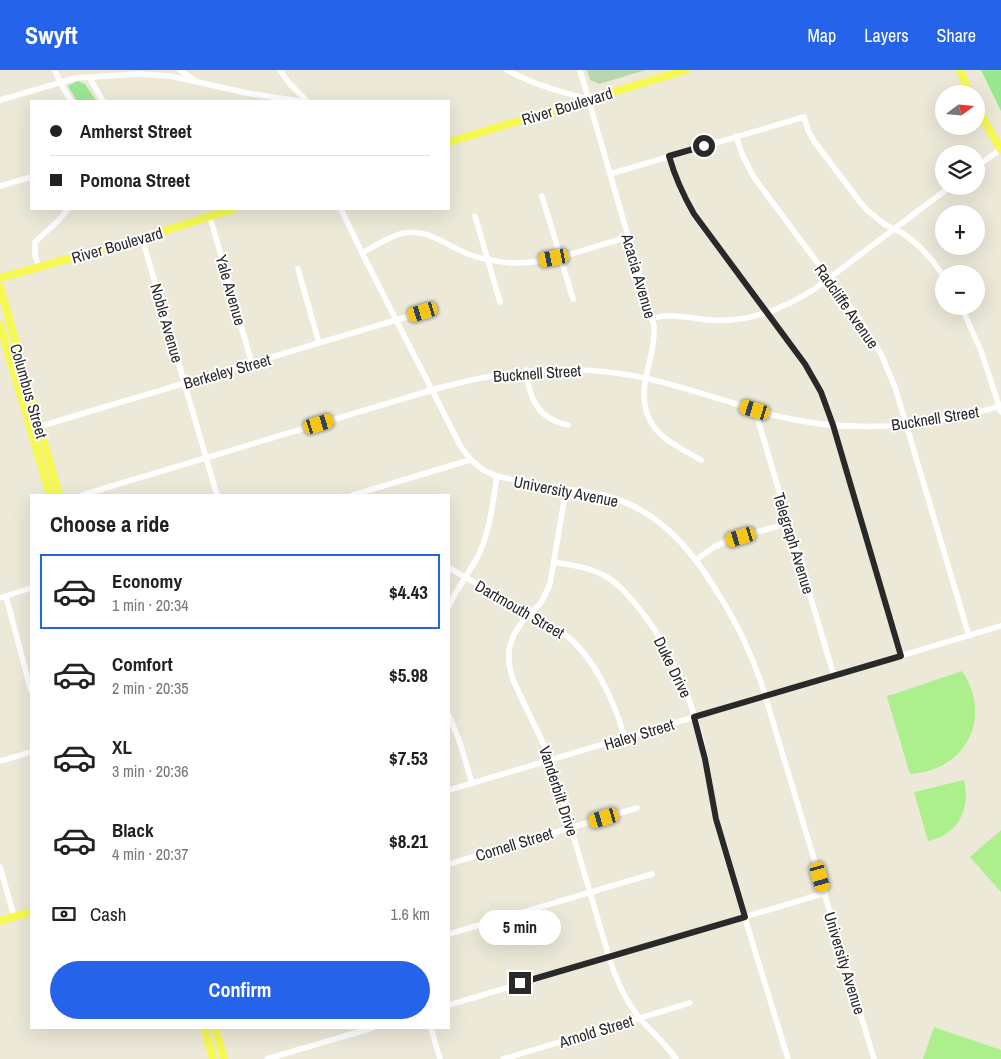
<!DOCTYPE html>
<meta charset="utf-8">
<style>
body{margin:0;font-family:"Archivo Narrow",sans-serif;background:#f6f6f6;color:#222;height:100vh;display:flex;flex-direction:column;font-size:19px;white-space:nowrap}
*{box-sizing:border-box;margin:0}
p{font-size:16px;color:#767676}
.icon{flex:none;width:28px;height:28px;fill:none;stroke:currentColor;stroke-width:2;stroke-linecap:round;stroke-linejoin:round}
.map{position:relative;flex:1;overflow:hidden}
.sheet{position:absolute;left:30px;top:424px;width:420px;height:535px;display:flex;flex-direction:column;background:#fff;border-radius:0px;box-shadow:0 5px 20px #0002}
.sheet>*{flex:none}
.hud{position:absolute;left:30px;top:30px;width:420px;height:110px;border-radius:0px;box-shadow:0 5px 20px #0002;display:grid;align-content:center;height:110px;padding:0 20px;background:#fff}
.needle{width:32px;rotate:74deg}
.fabs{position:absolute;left:935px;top:15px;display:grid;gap:10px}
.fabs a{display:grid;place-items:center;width:50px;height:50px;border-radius:50%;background:#fff;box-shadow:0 5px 20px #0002;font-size:25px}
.end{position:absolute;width:22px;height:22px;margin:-11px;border:6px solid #292929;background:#fff;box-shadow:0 0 0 2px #fff}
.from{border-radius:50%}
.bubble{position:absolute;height:35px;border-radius:18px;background:#fff;box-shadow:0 5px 20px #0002;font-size:16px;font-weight:700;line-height:35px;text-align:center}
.car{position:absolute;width:15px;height:30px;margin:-15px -8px;border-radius:6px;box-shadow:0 0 4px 1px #0007;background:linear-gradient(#f5c518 24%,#345 0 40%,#f5c518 0 76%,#345 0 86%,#f5c518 0)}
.hud b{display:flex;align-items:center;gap:18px;height:48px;font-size:19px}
.hud b+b{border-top:1px solid #e0e0e0}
.hud i{width:12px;height:12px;background:#222}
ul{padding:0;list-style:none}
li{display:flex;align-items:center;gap:15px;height:75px;margin:0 10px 8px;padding:0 10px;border:2px solid transparent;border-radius:0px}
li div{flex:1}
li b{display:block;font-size:19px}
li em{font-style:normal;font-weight:700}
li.active{border-color:#2563eb}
li>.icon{width:45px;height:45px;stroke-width:1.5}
h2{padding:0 20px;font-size:22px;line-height:60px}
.pay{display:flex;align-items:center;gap:12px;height:55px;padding:0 20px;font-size:19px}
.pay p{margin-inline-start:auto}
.action{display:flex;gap:10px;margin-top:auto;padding:10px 20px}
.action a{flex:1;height:58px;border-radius:30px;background:#2563eb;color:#fff;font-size:20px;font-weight:700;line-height:58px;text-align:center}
header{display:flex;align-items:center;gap:30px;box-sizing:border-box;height:70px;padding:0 25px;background:#2563eb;color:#fff}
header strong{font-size:24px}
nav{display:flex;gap:28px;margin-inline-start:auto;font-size:18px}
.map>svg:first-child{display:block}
.green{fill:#9ae792}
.cemetery{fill:#b9d7af}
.pitch{fill:#adef8d}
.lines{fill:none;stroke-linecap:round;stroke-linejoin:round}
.minor{stroke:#fff;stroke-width:5.5}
.major{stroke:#f7f952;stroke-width:8}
.route{stroke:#292929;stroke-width:6}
.labels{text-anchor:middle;stroke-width:4;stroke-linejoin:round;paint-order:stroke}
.street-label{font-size:16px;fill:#292929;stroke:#fff}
</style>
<header>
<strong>Swyft</strong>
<nav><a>Map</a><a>Layers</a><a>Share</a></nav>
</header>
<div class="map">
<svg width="1001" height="989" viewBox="0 0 1001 989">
<rect width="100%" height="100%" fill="#ece9d9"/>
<!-- green -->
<g class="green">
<polygon points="981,0 1001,0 1001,41"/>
<polygon points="78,11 85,14 96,31 77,31 68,16"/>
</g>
<!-- cemetery -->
<polygon class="cemetery" points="587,0 646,0 599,14 590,10"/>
<!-- pitch -->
<g class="pitch">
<path d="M962 601C994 648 965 701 910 704L887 627 889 625H891Z"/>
<path d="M964 710C971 739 958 765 928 771L914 722Z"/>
<polygon points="1001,760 1001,822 970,787"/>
<polygon points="934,957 1001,980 1001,989 923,989"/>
</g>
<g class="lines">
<!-- minor -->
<g class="minor">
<polyline points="55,0 60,12 71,31"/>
<polyline points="180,0 193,9"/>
<polyline points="280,0 289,13 307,31"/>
<path d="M507 0C532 14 559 21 587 29"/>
<path d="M580 0 654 256C655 273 650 289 646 306 636 356 663 369 701 390"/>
<polyline points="89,7 103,31"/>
<polyline points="0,30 76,8 139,4 170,6 247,23 299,31"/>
<polyline points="736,66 742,84 753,106 862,253 881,284 895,317 969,566"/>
<polyline points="669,86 681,121 693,144 805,293 821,321 833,355 901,586"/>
<polyline points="976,97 1001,79"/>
<polyline points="610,104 804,47 808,60 814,71 860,132 867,140 884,154 904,164 919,176 932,190 944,207"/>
<polyline points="0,116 31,107"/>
<polyline points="542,126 573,229"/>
<path d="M341 139 362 183 461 377C471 391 481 401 497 406 522 412 547 416 572 420 585 422 598 423 610 427 657 441 689 476 714 517 734 547 749 578 761 612L874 989"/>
<polyline points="475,146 500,232"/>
<polyline points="210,147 252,294"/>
<polyline points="142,168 217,425"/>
<path d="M362 183C375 176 389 166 404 163 428 158 446 176 468 184 482 189 497 192 513 193 551 194 591 177 628 167"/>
<polyline points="39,198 35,185 35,172 58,151 68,139"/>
<polyline points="298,199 319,273"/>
<polyline points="961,236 981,281 1001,342"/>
<path d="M652 248C673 243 688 248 709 250 748 253 784 239 816 218L951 116"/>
<path d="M526 300C529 329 538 349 568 355"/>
<polyline points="755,340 834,606"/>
<polyline points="31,359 423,242"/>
<path d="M566 419 550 514 544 527 540 534 524 549 514 564 509 579V594L513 610 551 690 609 887C616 910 625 930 640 949 652 962 666 974 676 989"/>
<path d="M82 425 432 320C492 303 545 295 608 302 664 308 718 330 773 345 848 364 927 358 1001 336"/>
<polyline points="353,425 470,390"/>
<polyline points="696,490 711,479 726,471 788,453"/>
<path d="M554 492C571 495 589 497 605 506 620 514 631 529 642 542 675 585 695 638 706 690 710 714 713 738 719 761 741 837 765 913 788 989"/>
<path d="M449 498 562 562C594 586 614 630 625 668"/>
<polyline points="6,526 31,621"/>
<polyline points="0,528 31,518"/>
<path d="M449 536C457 517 471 501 480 482 490 459 493 432 497 406"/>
<polyline points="449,645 460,673 472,713"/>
<polyline points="0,691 31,682"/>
<polyline points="449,720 1001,556"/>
<polyline points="449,794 637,738"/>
<polyline points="0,797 14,846"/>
<polyline points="449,864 652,804"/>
<polyline points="449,935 825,823"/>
<polyline points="431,958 440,989"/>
<polyline points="267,989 372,958"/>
<polyline points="503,989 690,933"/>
</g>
<!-- major -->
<g class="major">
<polyline points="960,0 970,24"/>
<polyline points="976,36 1001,80"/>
<polyline points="449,72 686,0"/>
<polyline points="0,208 142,168 233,139"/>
<polyline points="0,217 59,425"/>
<polyline points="0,255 50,425"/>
<polyline points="0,851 31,842"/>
<polyline points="204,958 213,989"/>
<polyline points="215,958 224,989"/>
</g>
</g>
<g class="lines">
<!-- route -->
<path class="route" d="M520 913 745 847 716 749 705 689 694 647 901 586 833 355 821 322 805 294 694 144C683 125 675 107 669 86L704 76"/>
</g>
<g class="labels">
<!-- street labels -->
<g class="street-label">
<text transform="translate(567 36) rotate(-17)" y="6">River Boulevard</text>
<text transform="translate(117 175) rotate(-16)" y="6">River Boulevard</text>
<text transform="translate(639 206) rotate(74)" y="6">Acacia Avenue</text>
<text transform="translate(231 220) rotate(74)" y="6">Yale Avenue</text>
<text transform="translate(847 236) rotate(55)" y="6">Radcliffe Avenue</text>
<text transform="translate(167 253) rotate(74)" y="6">Noble Avenue</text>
<text transform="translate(227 301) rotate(-16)" y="6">Berkeley Street</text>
<text transform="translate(537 303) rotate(-4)" y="6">Bucknell Street</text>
<text transform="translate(29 321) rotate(74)" y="6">Columbus Street</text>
<text transform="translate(935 348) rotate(-9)" y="6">Bucknell Street</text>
<text transform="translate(566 421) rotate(11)" y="6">University Avenue</text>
<text transform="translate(794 473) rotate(73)" y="6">Telegraph Avenue</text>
<text transform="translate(520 539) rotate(30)" y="6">Dartmouth Street</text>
<text transform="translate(673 597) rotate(64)" y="6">Duke Drive</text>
<text transform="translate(639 664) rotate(-17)" y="6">Haley Street</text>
<text transform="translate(559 721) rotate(72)" y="6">Vanderbilt Drive</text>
<text transform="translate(514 774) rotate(-17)" y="6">Cornell Street</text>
<text transform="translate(845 893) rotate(73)" y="6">University Avenue</text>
<text transform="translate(596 961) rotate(-17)" y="6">Arnold Street</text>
</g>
</g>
</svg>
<div class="fabs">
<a><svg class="needle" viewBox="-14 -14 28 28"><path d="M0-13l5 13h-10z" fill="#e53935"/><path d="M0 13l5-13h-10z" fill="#767676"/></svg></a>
<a><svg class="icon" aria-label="layers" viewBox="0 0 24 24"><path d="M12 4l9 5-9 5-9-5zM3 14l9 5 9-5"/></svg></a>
<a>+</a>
<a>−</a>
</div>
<i class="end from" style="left:704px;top:76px"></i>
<i class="end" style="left:520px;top:913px"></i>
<div class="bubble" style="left:479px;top:840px;width:82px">5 min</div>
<i class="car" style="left:554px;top:188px;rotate:259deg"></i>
<i class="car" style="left:423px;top:242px;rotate:253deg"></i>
<i class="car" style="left:755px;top:340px;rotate:287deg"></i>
<i class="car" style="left:319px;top:354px;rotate:73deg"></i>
<i class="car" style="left:741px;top:467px;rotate:253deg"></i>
<i class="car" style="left:604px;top:748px;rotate:254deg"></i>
<i class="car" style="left:820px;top:807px;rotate:164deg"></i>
<div class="hud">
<b><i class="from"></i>Amherst Street</b>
<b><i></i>Pomona Street</b>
</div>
<section class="sheet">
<h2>Choose a ride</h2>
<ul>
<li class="active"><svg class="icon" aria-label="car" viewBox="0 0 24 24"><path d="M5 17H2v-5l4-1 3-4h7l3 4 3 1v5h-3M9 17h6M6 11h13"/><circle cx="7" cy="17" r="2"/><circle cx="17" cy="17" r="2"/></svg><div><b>Economy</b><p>1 min · 20:34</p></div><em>$4.43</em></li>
<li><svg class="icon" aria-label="car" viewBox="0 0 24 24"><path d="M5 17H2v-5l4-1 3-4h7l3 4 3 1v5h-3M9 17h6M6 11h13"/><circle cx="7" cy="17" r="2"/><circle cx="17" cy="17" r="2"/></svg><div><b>Comfort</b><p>2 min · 20:35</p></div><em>$5.98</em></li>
<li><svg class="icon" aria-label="car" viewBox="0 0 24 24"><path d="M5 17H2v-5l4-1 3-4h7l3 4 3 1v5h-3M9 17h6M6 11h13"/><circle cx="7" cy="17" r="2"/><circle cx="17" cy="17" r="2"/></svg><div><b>XL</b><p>3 min · 20:36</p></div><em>$7.53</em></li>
<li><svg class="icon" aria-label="car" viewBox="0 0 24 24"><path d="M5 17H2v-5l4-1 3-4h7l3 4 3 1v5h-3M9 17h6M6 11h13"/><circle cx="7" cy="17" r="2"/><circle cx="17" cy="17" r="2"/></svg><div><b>Black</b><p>4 min · 20:37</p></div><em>$8.21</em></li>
</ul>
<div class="pay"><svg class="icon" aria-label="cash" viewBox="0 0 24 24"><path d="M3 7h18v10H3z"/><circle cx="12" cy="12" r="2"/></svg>Cash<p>1.6 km</p></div>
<div class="action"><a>Confirm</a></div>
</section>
</div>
